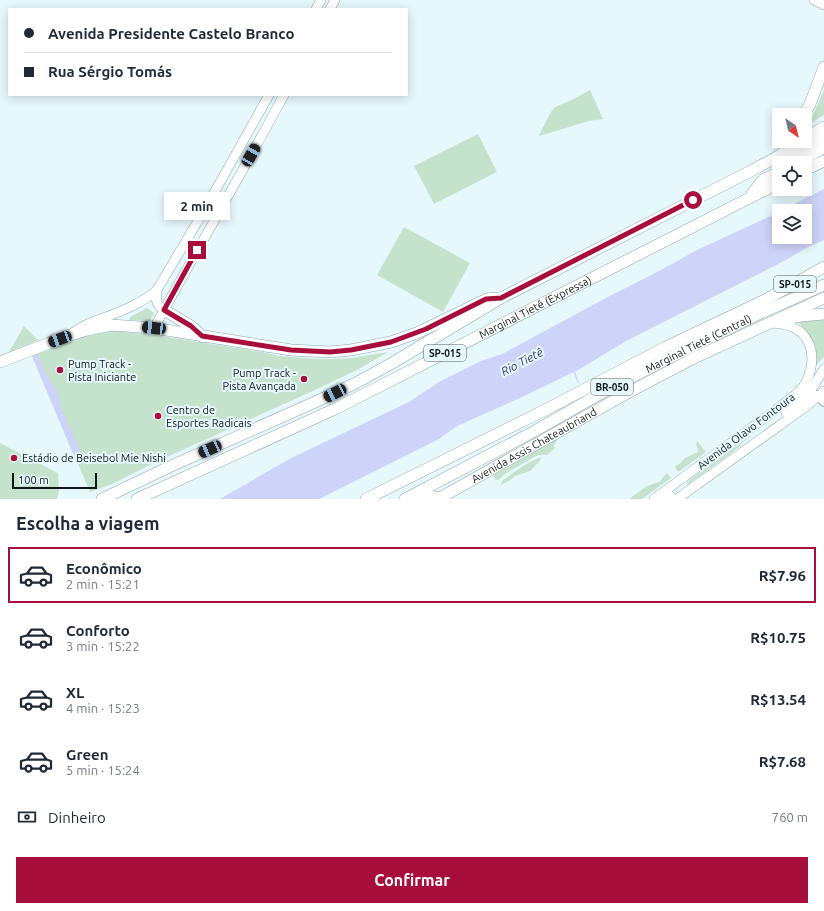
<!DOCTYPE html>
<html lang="pt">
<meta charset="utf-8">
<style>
body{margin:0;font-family:Ubuntu,sans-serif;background:#f6f6f7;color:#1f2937;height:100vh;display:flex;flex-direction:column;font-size:15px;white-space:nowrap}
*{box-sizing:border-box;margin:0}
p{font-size:13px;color:#747a83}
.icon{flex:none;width:22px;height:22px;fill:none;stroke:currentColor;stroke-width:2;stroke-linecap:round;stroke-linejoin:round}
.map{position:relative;height:499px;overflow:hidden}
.details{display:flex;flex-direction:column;background:#fff;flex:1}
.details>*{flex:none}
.hud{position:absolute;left:8px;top:8px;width:400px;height:88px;border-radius:0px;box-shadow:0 2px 10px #0003;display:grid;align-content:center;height:88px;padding:0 16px;background:#fff}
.needle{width:26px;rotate:145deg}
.controls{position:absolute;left:772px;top:108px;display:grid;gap:8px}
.controls a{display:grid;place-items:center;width:40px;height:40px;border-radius:0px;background:#fff;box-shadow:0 2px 10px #0003;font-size:20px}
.scale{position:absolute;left:12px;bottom:10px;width:85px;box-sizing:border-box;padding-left:4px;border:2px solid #0e181b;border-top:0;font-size:11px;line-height:14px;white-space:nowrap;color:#0e181b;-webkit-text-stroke:3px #e7f8fd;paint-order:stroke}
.end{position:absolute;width:18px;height:18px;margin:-9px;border:5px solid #a70e3b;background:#fff;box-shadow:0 0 0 2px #fff}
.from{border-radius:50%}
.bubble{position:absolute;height:28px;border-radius:0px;background:#fff;box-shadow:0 2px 10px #0003;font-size:13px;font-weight:700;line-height:28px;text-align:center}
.car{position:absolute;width:12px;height:24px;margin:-12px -6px;border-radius:5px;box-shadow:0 0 3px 1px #0007;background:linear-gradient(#222 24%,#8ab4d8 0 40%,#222 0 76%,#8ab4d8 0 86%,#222 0)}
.hud b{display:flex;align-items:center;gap:14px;height:38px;font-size:15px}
.hud b+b{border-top:1px solid #e0e1e3}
.hud i{width:10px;height:10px;background:#1f2937}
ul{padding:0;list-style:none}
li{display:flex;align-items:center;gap:12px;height:56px;margin:0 8px 6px;padding:0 8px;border:2px solid transparent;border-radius:0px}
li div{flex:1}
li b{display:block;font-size:15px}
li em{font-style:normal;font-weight:700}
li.on{border-color:#a70e3b}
li>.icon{width:36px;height:36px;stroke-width:1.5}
h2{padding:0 16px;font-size:18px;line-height:48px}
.pay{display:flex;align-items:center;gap:10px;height:44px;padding:0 16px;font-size:15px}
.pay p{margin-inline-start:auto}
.action{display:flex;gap:8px;margin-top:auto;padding:8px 16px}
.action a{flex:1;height:46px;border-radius:0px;background:#a70e3b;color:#fff;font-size:16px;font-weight:700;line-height:46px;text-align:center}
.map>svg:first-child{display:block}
.green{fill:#c5e2cd}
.water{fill:#ced3f9}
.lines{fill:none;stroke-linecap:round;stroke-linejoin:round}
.stream{stroke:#ced3f9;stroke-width:1.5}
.secondary-casing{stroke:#8ba6ae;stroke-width:10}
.primary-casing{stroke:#8ba6ae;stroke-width:10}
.highway-casing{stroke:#8ba6ae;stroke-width:12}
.secondary{stroke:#fff;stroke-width:8}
.primary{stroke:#fff;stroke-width:9}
.highway{stroke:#fff;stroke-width:11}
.route{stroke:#a70e3b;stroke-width:5}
.poi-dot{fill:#a70e3b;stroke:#e7f8fd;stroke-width:1.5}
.labels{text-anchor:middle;stroke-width:4;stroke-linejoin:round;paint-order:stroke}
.shield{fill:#e7f8fd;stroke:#4f5b5f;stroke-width:1}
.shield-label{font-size:10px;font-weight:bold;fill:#0e181b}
.street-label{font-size:11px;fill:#0e181b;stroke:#e7f8fd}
.poi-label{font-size:11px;fill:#0e181b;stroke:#e7f8fd;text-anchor:start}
.water-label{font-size:12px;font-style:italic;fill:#363869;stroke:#e7f8fd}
</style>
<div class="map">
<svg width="824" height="499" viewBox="0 0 824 499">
<rect width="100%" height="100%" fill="#e7f8fd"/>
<!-- green -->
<g class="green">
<polygon points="590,90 603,119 589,121 539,136 539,135 551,112 555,107 574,99"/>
<polygon points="824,90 824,115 811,123 810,122"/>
<polygon points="478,134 497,172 434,204 414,166"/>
<polygon points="404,227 470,263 443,312 377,275"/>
<polygon points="147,308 154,313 150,321 131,320 129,319 130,317"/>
<path d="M824 319V357L815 366C816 360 817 352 815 346 812 336 803 329 798 321Z"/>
<polygon points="24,326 38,340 9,352"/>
<polygon points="102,330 155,335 262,352 279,356 318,359 334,359 351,358 388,352 357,370 315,390 156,462 112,484 90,492 32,356"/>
<polygon points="750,436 734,451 687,485 687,483 688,481"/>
<polygon points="557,439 556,443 553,445 555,448 547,455 539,455 534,457 505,474 498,480 495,479 493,475"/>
<polygon points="697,441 706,452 678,472 675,467 679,464 685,458 698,452 698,450 696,445"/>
<polygon points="0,443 58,473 59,491 57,499 0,499"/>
<path d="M542 457 539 462 530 471 515 476 509 481 501 485 502 481C513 473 528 461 542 457Z"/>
<polygon points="667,473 671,478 642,499 629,499 647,486 659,482"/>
</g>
<!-- water -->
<g class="water">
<polygon points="824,189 824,240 806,248 786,260 626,341 580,369 520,398 457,426 439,439 319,499 220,499 291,458 409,402 439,382 481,361 502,354 604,299 661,270 697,250 779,212 779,237 805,237 805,211 780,211"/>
<polygon points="37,354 46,374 57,391 63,412 80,450 76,461 32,356"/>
</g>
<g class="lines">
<!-- stream -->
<polyline class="stream" points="574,371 578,382"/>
<!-- secondary casing -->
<g class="secondary-casing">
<polyline id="secondary" points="813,394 819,396 824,402"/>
</g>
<!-- primary casing -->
<g class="primary-casing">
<g id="primary">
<polyline points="814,0 824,5"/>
<polyline points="316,9 321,0"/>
<polyline points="330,9 335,0"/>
<path d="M157 290C156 300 155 304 164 310"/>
<path d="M154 328C197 250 242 173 284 95"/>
<path d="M74 332C84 324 95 321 106 317 124 310 142 303 157 290L205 209 269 95"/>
<polyline points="786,413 800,402 809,393 824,369"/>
<polyline points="659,495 669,495 671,497 671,499"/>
<path d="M654 499C692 471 731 443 770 414 777 408 798 395 803 387 811 375 815 358 809 344 802 327 787 324 771 323"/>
<polyline points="677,499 808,405 824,391"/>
</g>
</g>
<!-- highway casing -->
<g class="highway-casing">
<g id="highway">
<polyline points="804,115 810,104 824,67"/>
<polyline points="805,139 824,127"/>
<polyline points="783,160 824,139"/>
<polyline points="796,163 824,148"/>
<polyline points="805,170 824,161"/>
<polyline points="752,194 763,180 779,172"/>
<polyline points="164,310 191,326 203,337"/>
<polyline points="790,318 801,316 824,314"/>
<polyline points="0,362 70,335 87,330 111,325 154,328 291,350 330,352 351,350 391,342 417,333 487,299 495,298"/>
<polyline points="102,499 169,467 324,398 356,383 394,362 501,298 747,173 775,158 801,141"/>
<path id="s1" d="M137 499 335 409 779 183"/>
<polyline points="366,499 543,411 666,347 765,300 824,267"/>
<path id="s2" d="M405 499 533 432 603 392 665 360 754 316 824 285"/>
<polyline points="423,499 431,496 440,498"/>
<path id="s3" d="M438 499 631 391 696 357 824 298"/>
</g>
</g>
<!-- secondary -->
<use href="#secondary" class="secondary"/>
<!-- primary -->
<use href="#primary" class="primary"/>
<!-- highway -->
<use href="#highway" class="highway"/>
</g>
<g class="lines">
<!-- route -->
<polyline class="route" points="197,250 164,310 191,326 202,336 291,350 330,352 351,350 391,342 426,329 486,299 501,298 693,200"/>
</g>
<!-- markers -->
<g class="poi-dot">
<circle cx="60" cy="370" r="4"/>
<circle cx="304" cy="379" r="4"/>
<circle cx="158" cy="416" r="4"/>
<circle cx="14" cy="458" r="4"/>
</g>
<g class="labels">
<!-- shield labels -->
<g class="shield">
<rect x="774" y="276" width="42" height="16" rx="3"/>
<rect x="424" y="345" width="42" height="16" rx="3"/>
<rect x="591" y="379" width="42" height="16" rx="3"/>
</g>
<g class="shield-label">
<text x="795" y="288">SP-015</text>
<text x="445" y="357">SP-015</text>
<text x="612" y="391">BR-050</text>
</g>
<!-- street labels -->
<g class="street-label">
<text dy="4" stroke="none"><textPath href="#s1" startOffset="442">Marginal Tietê (Expressa)</textPath></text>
<text dy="4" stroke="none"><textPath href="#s2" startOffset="332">Marginal Tietê (Central)</textPath></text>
<text transform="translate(746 431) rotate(-37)" y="4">Avenida Olavo Fontoura</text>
<text dy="4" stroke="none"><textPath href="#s3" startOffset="110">Avenida Assis Chateaubriand</textPath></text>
</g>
<!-- poi labels -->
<g class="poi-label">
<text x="68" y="368">Pump Track -<tspan x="68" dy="13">Pista Iniciante</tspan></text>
<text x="296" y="377" text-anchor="end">Pump Track -<tspan x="296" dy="13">Pista Avançada</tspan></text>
<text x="166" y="414">Centro de<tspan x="166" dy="13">Esportes Radicais</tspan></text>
<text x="22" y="462">Estádio de Beisebol Mie Nishi</text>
</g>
<!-- water labels -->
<g class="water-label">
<text transform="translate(522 362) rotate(-28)" y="4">Rio Tietê</text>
</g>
</g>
</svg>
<div class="controls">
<a><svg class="needle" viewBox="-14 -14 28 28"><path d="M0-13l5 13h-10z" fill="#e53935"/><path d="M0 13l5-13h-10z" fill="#747a83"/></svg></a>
<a><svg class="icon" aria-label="locate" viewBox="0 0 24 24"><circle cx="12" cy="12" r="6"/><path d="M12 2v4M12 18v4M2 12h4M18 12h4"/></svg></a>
<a><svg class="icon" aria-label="layers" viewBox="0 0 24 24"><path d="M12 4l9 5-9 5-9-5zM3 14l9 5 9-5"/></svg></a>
</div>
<div class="scale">100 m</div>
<i class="end from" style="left:693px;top:200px"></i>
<i class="end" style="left:197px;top:250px"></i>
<div class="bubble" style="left:164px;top:192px;width:66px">2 min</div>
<i class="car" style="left:251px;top:155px;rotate:30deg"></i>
<i class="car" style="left:154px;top:328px;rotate:276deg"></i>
<i class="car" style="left:60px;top:339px;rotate:250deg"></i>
<i class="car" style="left:335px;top:393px;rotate:243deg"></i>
<i class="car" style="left:210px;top:449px;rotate:246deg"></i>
<div class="hud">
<b><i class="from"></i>Avenida Presidente Castelo Branco</b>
<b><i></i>Rua Sérgio Tomás</b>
</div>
</div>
<section class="details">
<h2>Escolha a viagem</h2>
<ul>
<li class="on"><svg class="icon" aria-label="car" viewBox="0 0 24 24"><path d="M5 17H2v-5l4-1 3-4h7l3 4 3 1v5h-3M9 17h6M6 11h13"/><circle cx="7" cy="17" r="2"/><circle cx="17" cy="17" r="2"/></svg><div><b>Econômico</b><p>2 min · 15:21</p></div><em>R$7.96</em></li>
<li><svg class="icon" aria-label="car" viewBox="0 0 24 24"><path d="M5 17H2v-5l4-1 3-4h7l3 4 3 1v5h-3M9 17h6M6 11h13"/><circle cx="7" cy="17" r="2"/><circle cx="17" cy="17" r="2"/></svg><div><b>Conforto</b><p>3 min · 15:22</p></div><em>R$10.75</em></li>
<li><svg class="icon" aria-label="car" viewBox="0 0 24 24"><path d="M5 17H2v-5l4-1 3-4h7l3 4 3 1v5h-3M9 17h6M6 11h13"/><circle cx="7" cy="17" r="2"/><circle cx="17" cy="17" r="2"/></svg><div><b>XL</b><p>4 min · 15:23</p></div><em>R$13.54</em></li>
<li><svg class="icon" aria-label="car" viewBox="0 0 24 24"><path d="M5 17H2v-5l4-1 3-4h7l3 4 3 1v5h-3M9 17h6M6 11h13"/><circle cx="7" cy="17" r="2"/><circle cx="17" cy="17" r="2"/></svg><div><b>Green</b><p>5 min · 15:24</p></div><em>R$7.68</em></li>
</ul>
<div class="pay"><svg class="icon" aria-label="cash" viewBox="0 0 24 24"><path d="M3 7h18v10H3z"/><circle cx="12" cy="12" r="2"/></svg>Dinheiro<p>760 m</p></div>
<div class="action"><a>Confirmar</a></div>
</section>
